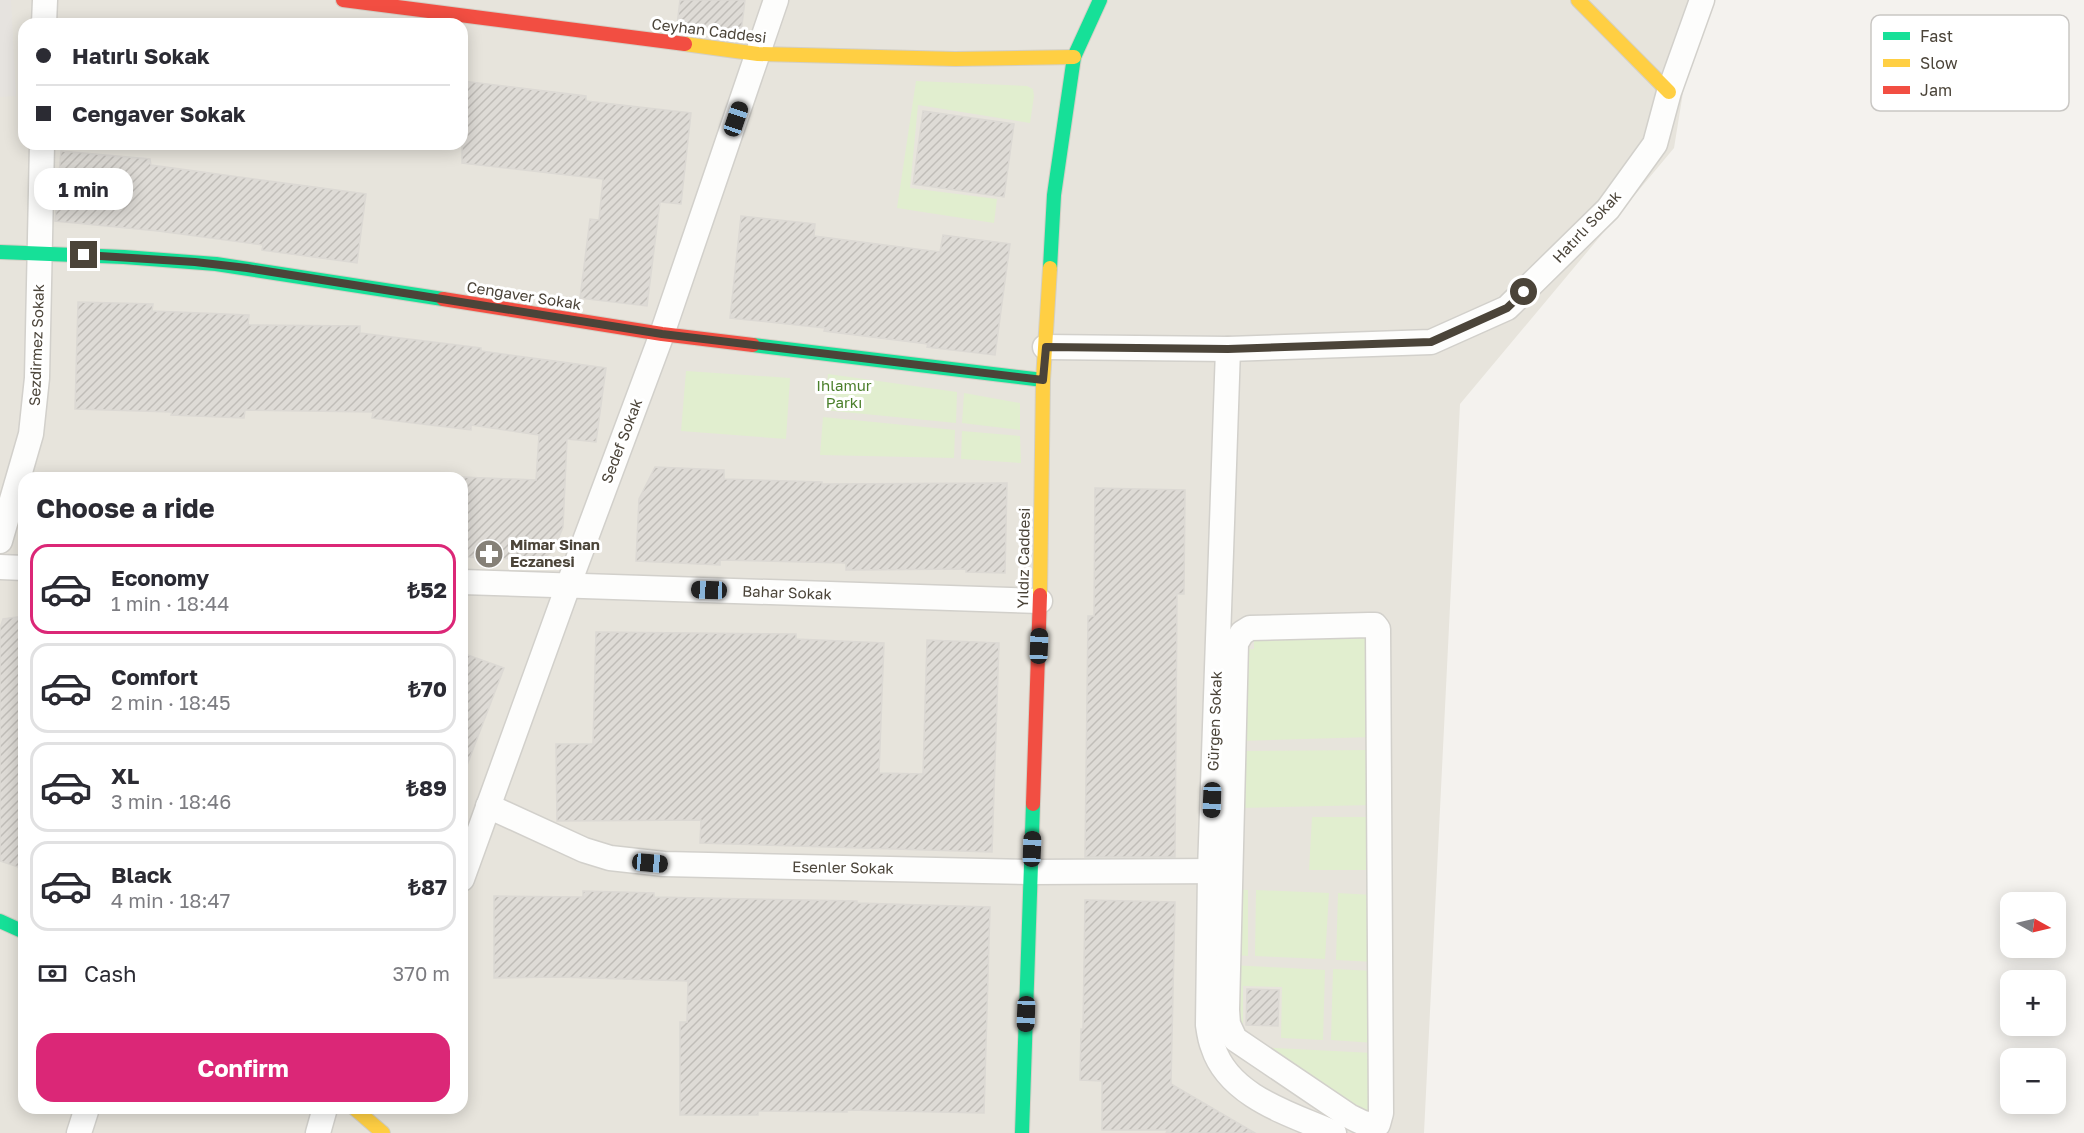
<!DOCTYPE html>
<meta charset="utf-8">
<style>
body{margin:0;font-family:"Golos Text",sans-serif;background:#f2f2f3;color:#2b2b33;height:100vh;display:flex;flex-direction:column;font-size:22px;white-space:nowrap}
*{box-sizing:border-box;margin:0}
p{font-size:20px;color:#7c7c81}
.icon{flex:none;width:33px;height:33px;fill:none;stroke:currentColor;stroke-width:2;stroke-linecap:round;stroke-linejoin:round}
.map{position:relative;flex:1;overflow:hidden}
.side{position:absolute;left:18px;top:472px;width:450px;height:642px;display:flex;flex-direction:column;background:#fff;border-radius:18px;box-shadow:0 3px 15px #0003}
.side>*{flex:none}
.guide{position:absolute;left:18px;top:18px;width:450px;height:132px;border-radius:18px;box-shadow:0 3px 15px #0003;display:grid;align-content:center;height:132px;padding:0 18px;background:#fff}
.needle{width:39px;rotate:98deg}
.controls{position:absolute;left:2000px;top:892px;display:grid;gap:12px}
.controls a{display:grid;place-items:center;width:66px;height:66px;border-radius:12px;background:#fff;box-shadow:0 3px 15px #0003;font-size:30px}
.end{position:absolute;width:27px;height:27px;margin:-14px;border:8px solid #4b4439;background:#fff;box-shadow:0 0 0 3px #fff}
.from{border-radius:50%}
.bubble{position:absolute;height:42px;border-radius:18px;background:#fff;box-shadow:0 3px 15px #0003;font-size:20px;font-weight:700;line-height:42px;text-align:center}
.car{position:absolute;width:18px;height:36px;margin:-18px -9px;border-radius:8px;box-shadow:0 0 4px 2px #0007;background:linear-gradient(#222 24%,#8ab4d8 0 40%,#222 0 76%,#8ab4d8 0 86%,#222 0)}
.guide b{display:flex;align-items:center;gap:21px;height:57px;font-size:22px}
.guide b+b{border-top:2px solid #e1e1e2}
.guide i{width:15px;height:15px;background:#2b2b33}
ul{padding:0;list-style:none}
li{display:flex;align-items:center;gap:18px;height:90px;margin:0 12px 9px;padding:0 6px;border:3px solid #e1e1e2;border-radius:18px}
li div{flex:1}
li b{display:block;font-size:22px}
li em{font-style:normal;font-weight:700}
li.selected{border-color:#db2777}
li>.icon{width:54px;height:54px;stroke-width:1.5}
h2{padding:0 18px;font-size:27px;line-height:72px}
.pay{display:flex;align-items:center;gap:15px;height:66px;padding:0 18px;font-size:22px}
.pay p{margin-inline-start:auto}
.cta{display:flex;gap:12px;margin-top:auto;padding:12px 18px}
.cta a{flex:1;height:69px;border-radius:18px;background:#db2777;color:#fff;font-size:24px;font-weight:700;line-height:69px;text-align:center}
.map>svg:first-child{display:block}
.residential{fill:#e7e4dc;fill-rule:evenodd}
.green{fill:#e1eecf}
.parking{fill:#e6e3df}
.building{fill:url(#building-hatch);stroke:#dcd9d4;stroke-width:1.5}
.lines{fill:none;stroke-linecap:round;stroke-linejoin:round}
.street-casing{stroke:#d2d0cb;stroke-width:27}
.fast-casing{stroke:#d3cfc5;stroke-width:16}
.slow-casing{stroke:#d3cfc5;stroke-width:16}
.jam-casing{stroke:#d3cfc5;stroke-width:16}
.street{stroke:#fdfdfc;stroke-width:24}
.fast{stroke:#16e098;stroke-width:14}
.slow{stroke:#ffcf43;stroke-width:14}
.jam{stroke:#f24e42;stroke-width:14}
.route{stroke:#4b4439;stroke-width:8}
.labels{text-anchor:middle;stroke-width:6;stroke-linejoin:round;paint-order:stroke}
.street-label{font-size:15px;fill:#4b4439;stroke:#fff}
.park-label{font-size:15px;fill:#4a7f2a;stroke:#fff}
.poi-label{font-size:15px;font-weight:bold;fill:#4b4439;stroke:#fff;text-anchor:start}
.key{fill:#fff;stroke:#c9c7c4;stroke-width:1.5}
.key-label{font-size:16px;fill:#4b4439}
</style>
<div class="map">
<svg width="2084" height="1133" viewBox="0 0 2084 1133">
<defs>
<pattern id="building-hatch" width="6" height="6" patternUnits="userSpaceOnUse" patternTransform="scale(1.5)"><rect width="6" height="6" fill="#dedbd6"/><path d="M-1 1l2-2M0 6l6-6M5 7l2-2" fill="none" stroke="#c0bdb8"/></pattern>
</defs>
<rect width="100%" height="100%" fill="#f4f2ee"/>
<!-- residential -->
<path class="residential" d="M0 0H1698L1674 148 1460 404 1424 1133H0ZM24 24H462V144H24ZM24 478H462V1108H24Z"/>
<!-- green -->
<g class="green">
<polygon points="916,81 1027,86 1033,89 1034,96 1030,123 918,105 910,188 997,199 994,223 897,208"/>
<polygon points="686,371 790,378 786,439 681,431"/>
<polygon points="828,374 957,392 956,423 824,410"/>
<polygon points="964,393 1020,403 1020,430 962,423"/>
<polygon points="823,417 955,430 954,458 820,455"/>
<polygon points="962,431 1020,436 1021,463 961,459"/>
<polygon points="1371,631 1373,737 1240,741 1241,650 1254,649 1254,641"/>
<polygon points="1371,750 1373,805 1239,808 1239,751"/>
<polygon points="1312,817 1372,817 1375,870 1309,870"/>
<polygon points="1235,889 1248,890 1248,956 1235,955"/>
<polygon points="1256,890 1329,893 1325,959 1255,956"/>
<polygon points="1338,893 1373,895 1375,962 1336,960"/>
<polygon points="1231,965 1325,970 1323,1040 1281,1038 1282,987 1243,986 1243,1030 1239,1029"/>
<polygon points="1333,969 1375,971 1375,1043 1331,1040"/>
<polygon points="1256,1047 1373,1053 1375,1118"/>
</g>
<!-- parking -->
<polygon class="parking" points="0,0 11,0 16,96 0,97"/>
<!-- building -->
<g class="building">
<polygon points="680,0 745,0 741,33 677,25"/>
<polygon points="462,81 586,96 586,101 691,113 681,204 660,202 647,306 580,298 590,219 599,220 603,179 462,163"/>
<polygon points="923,111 1014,124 1004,197 913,184"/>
<polygon points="61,151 150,159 151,165 366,194 357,263 262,250 263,245 158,231 55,221"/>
<polygon points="741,216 815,224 814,236 940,252 943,235 1010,244 995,355 927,347 928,344 824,331 825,328 730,318"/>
<polygon points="78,302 153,304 152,311 249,315 248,325 360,326 360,333 481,348 481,351 606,368 596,442 567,439 563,527 553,551 541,560 462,557 462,477 536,480 539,435 471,425 471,430 372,418 373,412 245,410 244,418 171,415 172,412 75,409"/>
<polygon points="655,467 724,470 724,479 822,482 822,484 1007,483 1005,573 966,572 966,569 846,570 846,563 720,560 720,565 636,561 639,499"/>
<polygon points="1095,488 1185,490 1184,594 1177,594 1175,857 1085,857 1088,616 1094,616"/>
<polygon points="24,616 24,869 0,861 0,628 3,619"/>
<polygon points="596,632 796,634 796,639 884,643 879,773 923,774 927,640 999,643 992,852 700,843 701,820 557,821 556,744 593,744"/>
<polygon points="462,653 504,668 464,773 462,773"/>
<polygon points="583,891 654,893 654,897 857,901 857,903 990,907 984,1113 847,1110 847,1112 758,1111 758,1115 680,1115 680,1022 687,1022 688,981 559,977 494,978 494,896 583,897"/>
<polygon points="1085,900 1175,902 1171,1084 1255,1133 1166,1133 1168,1130 1102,1130 1102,1081 1080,1080 1081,1029 1083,1029"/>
<polygon points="1247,989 1279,990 1278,1026 1246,1025"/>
</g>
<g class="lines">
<!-- street casing -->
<g class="street-casing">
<g id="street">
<polyline points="44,24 45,0"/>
<polyline points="1045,347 1228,349 1431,342 1507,308 1608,209 1655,144 1669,92 1702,0"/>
<path d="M1228 349 1210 871 1208 1025C1209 1032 1210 1040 1213 1047 1229 1097 1291 1114 1334 1133"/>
<polyline points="0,541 31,434 37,378 42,144"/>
<polyline points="0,567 24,568"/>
<polyline points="462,582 1040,601"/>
<path d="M1369 625H1375L1378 629 1381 1113 1378 1124C1366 1126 1359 1121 1349 1116L1235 1039 1228 1024 1227 1010 1236 643 1242 633 1250 628Z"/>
<polyline points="488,806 584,850 610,858 664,864 1031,872 1225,871"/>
<polyline points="462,879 568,586 662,334 776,0"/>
<polyline points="79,1133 87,1108"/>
<polyline points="318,1133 325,1108"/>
</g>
</g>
<!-- fast casing -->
<g class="fast-casing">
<g id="fast">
<polyline points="0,252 124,257 216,264 443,299"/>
<polyline points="1050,268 1054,195 1074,57 1100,0"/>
<polyline points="753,345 1043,380"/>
<polyline points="0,921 24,932"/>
<polyline points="1022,1133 1033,804"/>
</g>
</g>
<!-- slow casing -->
<g class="slow-casing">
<g id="slow">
<polyline points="1578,0 1669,92"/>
<polyline points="685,44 758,54 955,59 1074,57"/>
<polyline points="1040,595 1043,380 1050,268"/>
<polyline points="354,1108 383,1133"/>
</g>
</g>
<!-- jam casing -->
<g class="jam-casing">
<g id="jam">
<polyline points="343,0 685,44"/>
<polyline points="443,299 662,334 753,345"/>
<polyline points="1033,804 1040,595"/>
</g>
</g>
<!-- street -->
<use href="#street" class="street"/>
<!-- fast -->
<use href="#fast" class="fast"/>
<!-- slow -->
<use href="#slow" class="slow"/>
<!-- jam -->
<use href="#jam" class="jam"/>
</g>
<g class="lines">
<!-- route -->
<polyline class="route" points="84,255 195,262 247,268 662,334 1043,380 1046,347 1228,349 1431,342 1507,308 1524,292"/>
</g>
<!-- icons -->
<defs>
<g id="pharmacy-disc" transform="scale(1.5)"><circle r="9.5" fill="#868178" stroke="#fff"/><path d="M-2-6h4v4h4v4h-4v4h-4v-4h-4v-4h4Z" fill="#fff"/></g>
</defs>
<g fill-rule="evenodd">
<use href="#pharmacy-disc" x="489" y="554"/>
</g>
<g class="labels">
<!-- street labels -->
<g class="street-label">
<text transform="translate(709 31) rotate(7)" y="5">Ceyhan Caddesi</text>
<text transform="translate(1587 227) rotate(-47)" y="5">Hatırlı Sokak</text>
<text transform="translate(524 296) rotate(9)" y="5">Cengaver Sokak</text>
<text transform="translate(37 345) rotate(-88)" y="5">Sezdirmez Sokak</text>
<text transform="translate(622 441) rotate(-69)" y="5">Sedef Sokak</text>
<text transform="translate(1024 558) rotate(-89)" y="5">Yıldız Caddesi</text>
<text transform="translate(787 593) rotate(2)" y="5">Bahar Sokak</text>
<text transform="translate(1215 721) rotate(-88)" y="5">Gürgen Sokak</text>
<text transform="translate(843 868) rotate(1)" y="5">Esenler Sokak</text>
</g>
<!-- park labels -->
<g class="park-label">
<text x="844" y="391">Ihlamur<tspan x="844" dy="17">Parkı</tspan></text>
</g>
<!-- poi labels -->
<g class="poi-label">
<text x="510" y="550">Mimar Sinan<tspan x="510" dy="17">Eczanesi</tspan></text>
</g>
</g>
<!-- legend -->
<rect x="1871" y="15" width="198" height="96" rx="9" class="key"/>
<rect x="1883" y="32" width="27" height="8" fill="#16e098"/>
<rect x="1883" y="59" width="27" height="8" fill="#ffcf43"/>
<rect x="1883" y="86" width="27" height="8" fill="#f24e42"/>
<g class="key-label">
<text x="1920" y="42">Fast</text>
<text x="1920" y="69">Slow</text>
<text x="1920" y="96">Jam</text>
</g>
</svg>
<div class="controls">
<a><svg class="needle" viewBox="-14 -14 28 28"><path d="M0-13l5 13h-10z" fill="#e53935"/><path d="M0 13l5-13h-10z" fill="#7c7c81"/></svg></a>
<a>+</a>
<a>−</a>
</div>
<i class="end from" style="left:1524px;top:292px"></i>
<i class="end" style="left:84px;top:255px"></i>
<div class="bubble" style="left:34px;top:168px;width:99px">1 min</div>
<i class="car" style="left:736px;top:119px;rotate:19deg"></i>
<i class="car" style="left:709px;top:590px;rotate:272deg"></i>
<i class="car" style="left:1039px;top:646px;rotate:2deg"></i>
<i class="car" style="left:1212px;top:800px;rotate:182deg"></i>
<i class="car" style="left:1032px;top:849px;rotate:2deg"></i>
<i class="car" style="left:650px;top:863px;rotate:95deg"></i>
<i class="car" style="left:1026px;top:1014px;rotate:182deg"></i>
<div class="guide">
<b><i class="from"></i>Hatırlı Sokak</b>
<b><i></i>Cengaver Sokak</b>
</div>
<section class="side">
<h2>Choose a ride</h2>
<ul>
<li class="selected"><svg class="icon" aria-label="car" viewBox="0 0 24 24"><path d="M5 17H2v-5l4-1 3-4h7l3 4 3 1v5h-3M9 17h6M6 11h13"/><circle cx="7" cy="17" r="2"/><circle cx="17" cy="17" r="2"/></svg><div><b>Economy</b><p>1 min · 18:44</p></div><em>₺52</em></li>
<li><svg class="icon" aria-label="car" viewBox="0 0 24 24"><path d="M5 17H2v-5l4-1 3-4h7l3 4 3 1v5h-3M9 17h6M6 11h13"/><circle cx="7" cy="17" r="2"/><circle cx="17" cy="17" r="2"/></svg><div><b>Comfort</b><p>2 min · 18:45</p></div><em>₺70</em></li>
<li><svg class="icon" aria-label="car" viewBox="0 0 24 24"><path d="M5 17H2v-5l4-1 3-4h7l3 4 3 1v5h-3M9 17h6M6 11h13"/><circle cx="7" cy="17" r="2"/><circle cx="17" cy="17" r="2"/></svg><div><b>XL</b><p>3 min · 18:46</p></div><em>₺89</em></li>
<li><svg class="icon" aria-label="car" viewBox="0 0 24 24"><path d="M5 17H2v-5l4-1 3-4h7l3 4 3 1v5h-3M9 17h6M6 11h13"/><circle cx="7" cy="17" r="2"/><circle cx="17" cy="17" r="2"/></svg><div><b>Black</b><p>4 min · 18:47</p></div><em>₺87</em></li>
</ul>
<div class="pay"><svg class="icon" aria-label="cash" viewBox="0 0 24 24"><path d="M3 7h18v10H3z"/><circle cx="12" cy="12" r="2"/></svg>Cash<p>370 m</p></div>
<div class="cta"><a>Confirm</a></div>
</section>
</div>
